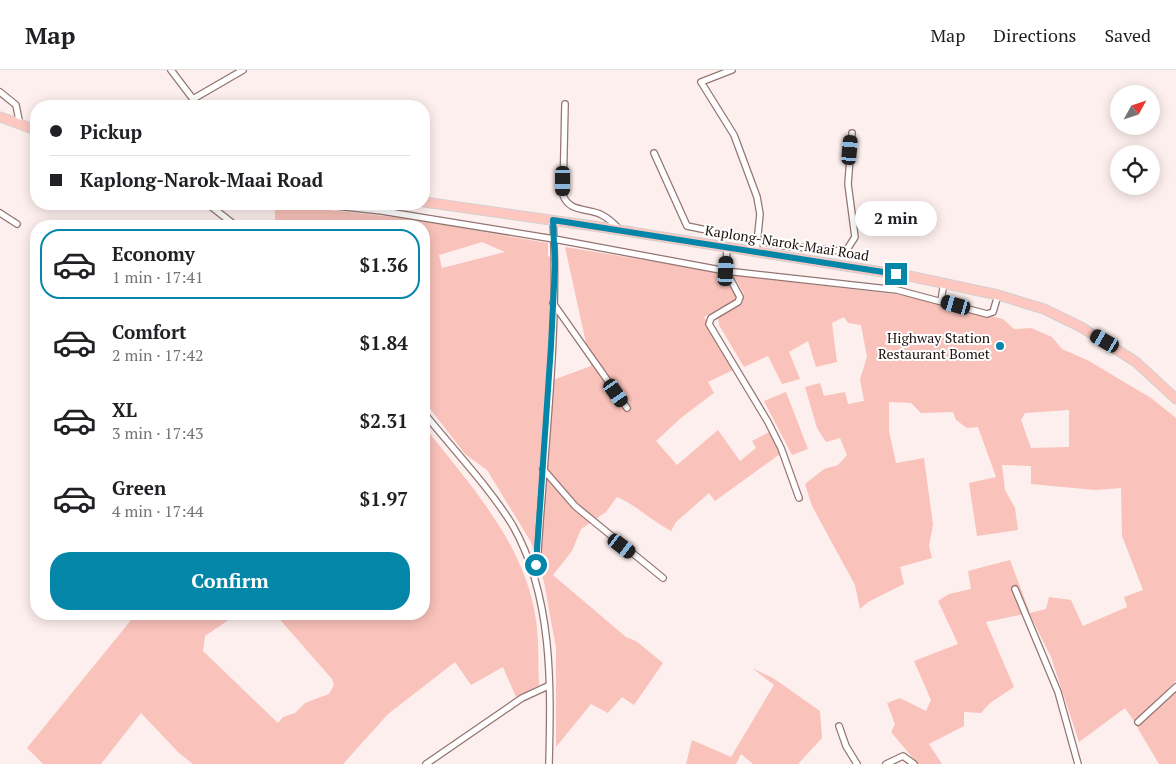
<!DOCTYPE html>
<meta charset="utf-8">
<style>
body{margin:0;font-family:"PT Serif",serif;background:#f6f6f6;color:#202124;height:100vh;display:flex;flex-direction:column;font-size:19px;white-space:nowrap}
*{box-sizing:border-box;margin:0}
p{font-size:16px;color:#757577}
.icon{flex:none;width:28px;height:28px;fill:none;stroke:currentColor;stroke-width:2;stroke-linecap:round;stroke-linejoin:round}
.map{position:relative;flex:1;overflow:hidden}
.details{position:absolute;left:30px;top:150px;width:400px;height:400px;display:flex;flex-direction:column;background:#fff;border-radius:20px;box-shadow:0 2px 12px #0003}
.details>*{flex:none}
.hud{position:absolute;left:30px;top:30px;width:400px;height:110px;border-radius:20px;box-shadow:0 2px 12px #0003;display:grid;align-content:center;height:110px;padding:0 20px;background:#fff}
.needle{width:32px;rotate:50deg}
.buttons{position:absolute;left:1110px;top:15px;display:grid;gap:10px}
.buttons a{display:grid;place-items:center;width:50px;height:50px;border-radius:50%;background:#fff;box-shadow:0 2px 12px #0003;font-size:25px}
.end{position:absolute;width:22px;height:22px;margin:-11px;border:6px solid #0486a9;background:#fff;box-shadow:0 0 0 2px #fff}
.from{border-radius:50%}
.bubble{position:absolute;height:35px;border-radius:18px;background:#fff;box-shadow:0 2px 12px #0003;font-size:16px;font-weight:700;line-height:35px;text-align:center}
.car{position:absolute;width:15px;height:30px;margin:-15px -8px;border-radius:6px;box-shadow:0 0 4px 1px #0007;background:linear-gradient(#222 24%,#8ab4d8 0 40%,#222 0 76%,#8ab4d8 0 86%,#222 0)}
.hud b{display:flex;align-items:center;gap:18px;height:48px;font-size:19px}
.hud b+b{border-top:1px solid #e0e0e0}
.hud i{width:12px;height:12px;background:#202124}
ul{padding:9px 0 0;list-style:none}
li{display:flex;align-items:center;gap:15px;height:70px;margin:0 10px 8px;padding:0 10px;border:2px solid transparent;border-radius:20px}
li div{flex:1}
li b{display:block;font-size:19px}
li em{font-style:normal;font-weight:700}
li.on{border-color:#0486a9}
li>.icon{width:45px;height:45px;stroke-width:1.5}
.primary-button{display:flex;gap:10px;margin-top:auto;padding:10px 20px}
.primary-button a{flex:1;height:58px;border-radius:20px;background:#0486a9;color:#fff;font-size:20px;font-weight:700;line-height:58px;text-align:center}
header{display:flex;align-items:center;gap:30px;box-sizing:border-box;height:70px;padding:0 25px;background:#fff;border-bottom:1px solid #e0e0e0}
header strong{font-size:24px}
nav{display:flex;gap:28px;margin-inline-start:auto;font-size:18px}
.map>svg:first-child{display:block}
.green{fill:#f9c2ba;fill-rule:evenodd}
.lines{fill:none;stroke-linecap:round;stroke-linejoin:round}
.minor-casing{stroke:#947571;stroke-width:8}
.trunk-casing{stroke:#d2cfcf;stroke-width:11}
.minor{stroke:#fff;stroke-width:5.5}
.trunk{stroke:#fec8c0;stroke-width:9}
.route{stroke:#0486a9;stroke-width:6}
.poi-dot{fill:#0486a9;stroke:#fff;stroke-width:2}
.labels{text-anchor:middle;stroke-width:4;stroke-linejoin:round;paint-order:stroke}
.street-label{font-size:14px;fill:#1d1110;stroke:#fff}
.poi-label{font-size:14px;fill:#1d1110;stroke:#fff;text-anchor:end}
</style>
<header>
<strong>Map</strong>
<nav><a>Map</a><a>Directions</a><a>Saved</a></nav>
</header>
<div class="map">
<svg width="1176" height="694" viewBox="0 0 1176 694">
<rect width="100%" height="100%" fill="#fdefed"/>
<!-- green -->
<g class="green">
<path d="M275 134 402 148 548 173V186L557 191 553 310 591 296 565 177 724 203 736 226 735 230 704 247 735 299 708 312 714 323 682 347 656 371 677 395 718 360 740 391 756 378 752 371 769 362 780 384 715 431 709 423 676 452 671 461C652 451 636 435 617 427L606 442 581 459 572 481 553 505 626 567 636 571 663 593 634 635 622 627 608 643 591 634 556 677V578L544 512 531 472 487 400 465 384 424 331V156H275ZM482 172 505 182 442 198 439 185Z"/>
<path d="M733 205 918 227 1003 249 1014 259 1031 258 1052 267 1062 279 1089 291 1151 328 1176 348V611L1134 651 1125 638 1079 672 1051 587 1029 543 986 552 1014 617 990 633 981 643 964 642V656L929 674 942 694H918L891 662 895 654 887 633 900 628 926 641 931 630 914 591 958 574 938 531 949 524 971 519 968 501 1010 490 1030 543 1046 539 1049 527 1071 530 1083 556 1127 537 1124 527 1143 520 1122 466 1121 418 1095 420 1031 414V396L1002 395 1005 420 1015 438 1018 460 977 466 969 413 996 407 978 357 967 358 956 350 953 342 921 343 911 333 889 332V361L896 393 924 388 933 455 929 476 932 488 900 497 904 514 868 532 860 539 855 515 812 436 805 414 824 399 838 395 847 385 840 368 826 372 817 358 805 317 820 313 824 326 845 322 848 334 864 331 860 309 867 287 861 255 848 253 844 247 832 253 837 292 816 297 808 271 789 282 800 309 782 314 768 286 744 297 719 255 718 248 742 231 744 224ZM1069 340V377L1031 378 1021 350 1025 343Z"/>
<polygon points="786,322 808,379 792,385 764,331"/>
<path d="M424 356C469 414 525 473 536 550 539 571 538 593 539 615L516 627 503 597 471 615 455 592 388 644 343 694H193L179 683 141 643 101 694H43L27 678 136 544H242L230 549 205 566 203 581 278 653 283 647 295 643 305 633 329 624 334 615 332 609 275 544H424Z"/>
<polygon points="752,598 773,608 820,641 822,668 798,694 753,694 741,684 736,694 686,694 692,670 731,687 774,615"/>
<polygon points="1176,621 1176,694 1159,694 1137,657"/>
</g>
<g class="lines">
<!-- minor casing -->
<g class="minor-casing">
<g id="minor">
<polyline points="171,0 193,29 195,36"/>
<polyline points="732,0 701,12 734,65 757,127 760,144 756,183"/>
<polyline points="0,22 16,35 20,55"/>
<polyline points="193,29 243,0"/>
<path d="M565 34 563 125C569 142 586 138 600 144 608 148 613 152 619 159"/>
<polyline points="654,83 687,156 785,176 840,181 848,178 855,167 848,114 852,63"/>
<polyline points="208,134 236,156"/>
<polyline points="318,134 382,141 554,169 726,201 897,220 987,244 993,242 998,225"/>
<polyline points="0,143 17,154"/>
<polyline points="727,178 726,201 740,227 738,232 711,248 709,254 768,352 781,378 799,428"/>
<polyline points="941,231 944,212"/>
<polyline points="553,233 627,338"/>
<path d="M424 343C452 378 490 418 513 456 553 527 551 615 549 694"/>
<polyline points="543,399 575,436 663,508"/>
<path d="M535 505 538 481C545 372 559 260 553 150"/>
<polyline points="1015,519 1058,622 1078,694"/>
<polyline points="1138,652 1176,617"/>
<polyline points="839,656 846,676 857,694"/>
<polyline points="426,694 522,628 548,616"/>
<polyline points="886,694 903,686 914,694"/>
</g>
</g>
<!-- trunk casing -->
<g class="trunk-casing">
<g id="trunk">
<polyline points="0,47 36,60"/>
<polyline points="424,132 600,157 914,207 998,225 1044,239 1081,257 1136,292 1176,329"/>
</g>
</g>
<!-- minor -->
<use href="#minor" class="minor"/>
<!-- trunk -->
<use href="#trunk" class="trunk"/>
</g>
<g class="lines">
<!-- route -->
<polyline class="route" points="536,495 551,276 555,196 553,150 896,204"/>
</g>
<!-- markers -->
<circle class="poi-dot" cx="1000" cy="276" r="5"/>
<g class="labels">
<!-- street labels -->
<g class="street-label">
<text transform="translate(787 173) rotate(9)" y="5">Kaplong-Narok-Maai Road</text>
</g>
<!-- poi labels -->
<g class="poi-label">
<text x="990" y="273">Highway Station<tspan x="990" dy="16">Restaurant Bomet</tspan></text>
</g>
</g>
</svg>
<div class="buttons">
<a><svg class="needle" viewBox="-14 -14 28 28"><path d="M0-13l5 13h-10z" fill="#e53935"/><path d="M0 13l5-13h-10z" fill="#757577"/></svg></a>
<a><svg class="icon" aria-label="locate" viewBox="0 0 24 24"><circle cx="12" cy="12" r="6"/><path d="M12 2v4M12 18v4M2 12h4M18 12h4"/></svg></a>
</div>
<i class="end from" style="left:536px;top:495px"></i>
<i class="end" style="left:896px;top:204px"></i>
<div class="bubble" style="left:855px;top:131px;width:82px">2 min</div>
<i class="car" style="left:850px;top:80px;rotate:5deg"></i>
<i class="car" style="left:563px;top:111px;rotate:180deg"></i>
<i class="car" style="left:726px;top:201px;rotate:3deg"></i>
<i class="car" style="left:956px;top:235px;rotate:286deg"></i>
<i class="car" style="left:1105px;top:271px;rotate:300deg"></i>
<i class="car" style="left:616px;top:323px;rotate:145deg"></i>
<i class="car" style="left:622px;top:476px;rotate:127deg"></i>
<div class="hud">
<b><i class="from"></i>Pickup</b>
<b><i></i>Kaplong-Narok-Maai Road</b>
</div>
<section class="details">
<ul>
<li class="on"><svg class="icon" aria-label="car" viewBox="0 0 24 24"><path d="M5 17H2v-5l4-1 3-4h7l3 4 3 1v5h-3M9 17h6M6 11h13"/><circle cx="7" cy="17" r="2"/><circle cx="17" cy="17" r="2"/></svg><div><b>Economy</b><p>1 min · 17:41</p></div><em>$1.36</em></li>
<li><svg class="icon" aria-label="car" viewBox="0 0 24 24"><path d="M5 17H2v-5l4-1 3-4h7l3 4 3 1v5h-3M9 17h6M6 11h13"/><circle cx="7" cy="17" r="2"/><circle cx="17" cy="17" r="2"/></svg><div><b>Comfort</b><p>2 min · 17:42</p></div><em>$1.84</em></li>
<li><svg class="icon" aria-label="car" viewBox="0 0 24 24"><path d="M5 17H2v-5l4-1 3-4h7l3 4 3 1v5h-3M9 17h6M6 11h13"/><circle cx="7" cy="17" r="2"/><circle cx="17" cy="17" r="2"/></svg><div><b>XL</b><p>3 min · 17:43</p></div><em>$2.31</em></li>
<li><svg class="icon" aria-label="car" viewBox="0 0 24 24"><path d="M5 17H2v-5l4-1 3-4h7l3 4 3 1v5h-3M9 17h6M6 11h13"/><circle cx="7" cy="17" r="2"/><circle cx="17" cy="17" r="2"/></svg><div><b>Green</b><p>4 min · 17:44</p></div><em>$1.97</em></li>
</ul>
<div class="primary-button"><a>Confirm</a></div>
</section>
</div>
